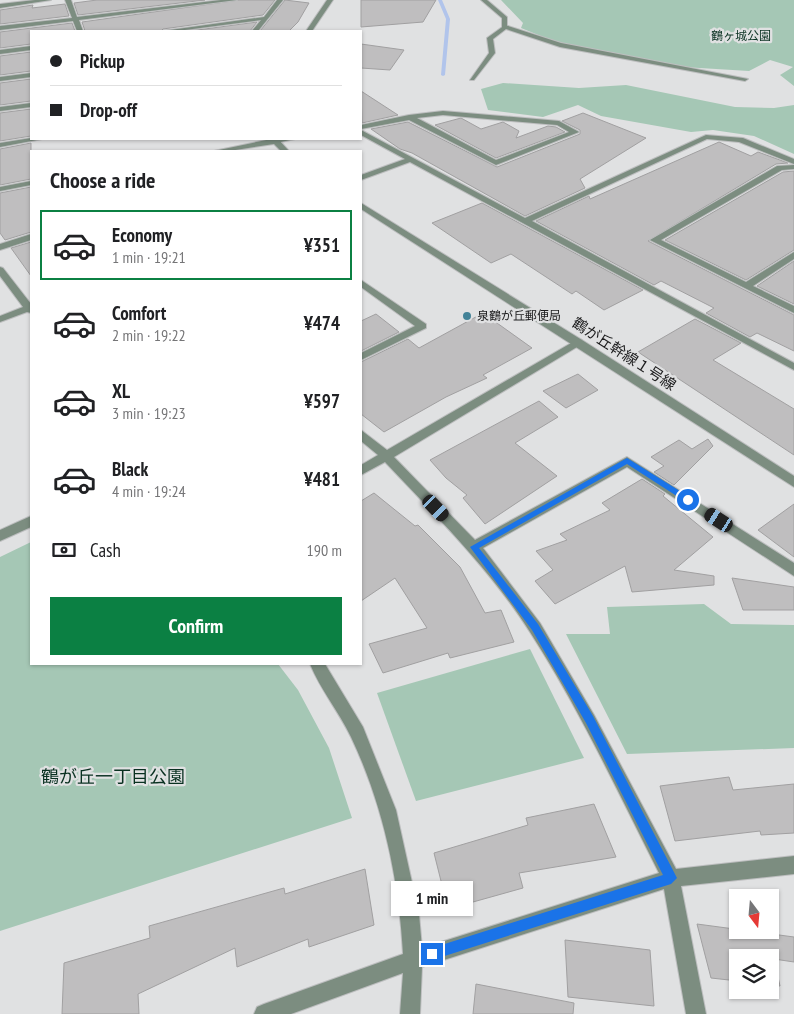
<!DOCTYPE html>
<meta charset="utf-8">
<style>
body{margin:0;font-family:"PT Sans Narrow","Noto Sans JP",sans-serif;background:#f6f6f6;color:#202124;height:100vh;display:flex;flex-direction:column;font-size:19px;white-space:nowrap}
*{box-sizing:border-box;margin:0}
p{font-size:16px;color:#757577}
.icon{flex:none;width:28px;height:28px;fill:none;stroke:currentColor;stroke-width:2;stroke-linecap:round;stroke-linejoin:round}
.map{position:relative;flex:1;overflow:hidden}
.drawer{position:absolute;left:30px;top:150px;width:332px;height:515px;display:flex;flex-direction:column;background:#fff;border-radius:0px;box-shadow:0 1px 4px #0004}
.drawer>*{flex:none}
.hud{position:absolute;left:30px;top:30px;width:332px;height:110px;border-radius:0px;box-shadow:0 1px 4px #0004;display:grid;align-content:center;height:110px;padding:0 20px;background:#fff}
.needle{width:32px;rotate:164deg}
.buttons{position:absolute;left:729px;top:889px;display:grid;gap:10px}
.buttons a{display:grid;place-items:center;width:50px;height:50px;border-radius:0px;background:#fff;box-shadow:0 1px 4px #0004;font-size:25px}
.end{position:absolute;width:22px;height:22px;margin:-11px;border:6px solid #1a73e8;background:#fff;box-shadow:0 0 0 2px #fff}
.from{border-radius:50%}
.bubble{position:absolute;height:35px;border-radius:0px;background:#fff;box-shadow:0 1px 4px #0004;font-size:16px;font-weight:700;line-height:35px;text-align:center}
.car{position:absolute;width:15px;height:30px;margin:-15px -8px;border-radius:6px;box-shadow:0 0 4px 1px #0007;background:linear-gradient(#222 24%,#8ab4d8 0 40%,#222 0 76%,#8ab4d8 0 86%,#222 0)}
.hud b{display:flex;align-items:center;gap:18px;height:48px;font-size:19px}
.hud b+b{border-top:1px solid #e0e0e0}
.hud i{width:12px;height:12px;background:#202124}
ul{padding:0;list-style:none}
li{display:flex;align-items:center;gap:15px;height:70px;margin:0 10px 8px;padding:0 10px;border:2px solid transparent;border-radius:0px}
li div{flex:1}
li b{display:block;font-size:19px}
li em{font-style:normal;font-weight:700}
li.active{border-color:#0b8043}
li>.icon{width:45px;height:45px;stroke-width:1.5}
h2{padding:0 20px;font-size:22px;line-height:60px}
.pay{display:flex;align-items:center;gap:12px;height:55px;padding:0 20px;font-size:19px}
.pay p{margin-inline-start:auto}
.cta{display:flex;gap:10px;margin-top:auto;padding:10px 20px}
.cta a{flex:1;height:58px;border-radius:0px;background:#0b8043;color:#fff;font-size:20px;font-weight:700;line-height:58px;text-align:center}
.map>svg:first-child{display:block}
.green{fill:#a5c7b5}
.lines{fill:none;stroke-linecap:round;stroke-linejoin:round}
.stream{fill:#b1c4eb;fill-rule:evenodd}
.building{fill:#bfbebf;stroke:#a1a0a1}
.service-casing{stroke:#bdbebf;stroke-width:2}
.minor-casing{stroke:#bdbebf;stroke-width:2}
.tertiary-casing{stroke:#bdbebf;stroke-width:2}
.service{fill:#7c8d80;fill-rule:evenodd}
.minor{fill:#7c8d80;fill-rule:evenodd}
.tertiary{fill:#7c8d80;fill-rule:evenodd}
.route{fill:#1a73e8}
.poi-dot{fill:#438297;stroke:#e0e1e2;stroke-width:2}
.labels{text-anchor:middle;stroke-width:4.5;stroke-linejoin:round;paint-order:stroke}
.far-park-label{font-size:12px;fill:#093121;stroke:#e0e1e2}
.far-poi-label{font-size:12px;fill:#1c1c1d;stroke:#e0e1e2;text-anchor:start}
.street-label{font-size:15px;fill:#1c1c1d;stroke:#e0e1e2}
.near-park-label{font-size:18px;fill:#093121;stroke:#e0e1e2}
</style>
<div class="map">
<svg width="794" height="1014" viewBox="0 0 794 1014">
<rect width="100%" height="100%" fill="#e0e1e2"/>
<!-- green -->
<g class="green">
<polygon points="501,0 794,0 794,86 780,75 793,67 770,60 749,71 683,67 558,43 521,28 523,23"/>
<polygon points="503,83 579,88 626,85 735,107 774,108 794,105 794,154 754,136 713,130 691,132 601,116 578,105 543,117 488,110 481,89"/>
<polygon points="31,542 31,664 278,664 298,690 329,748 352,818 0,931 0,557"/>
<polygon points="704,604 731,624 794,625 794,748 627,754 566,634 610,634 607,607"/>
<polygon points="530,649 584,758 416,801 377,693"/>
</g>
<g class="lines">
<!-- stream -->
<polygon class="stream" points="438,0 442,0 450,19 445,75 443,76 441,75 446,19"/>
</g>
<!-- building -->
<g class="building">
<polygon points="97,0 205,0 78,15 74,3"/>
<polygon points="239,0 275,0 263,15 163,29 161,31 85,31 82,22"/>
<polygon points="285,0 309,3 298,22 289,31 260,31"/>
<polygon points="361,0 436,0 423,22 361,27"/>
<polygon points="65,4 69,16 0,24 0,10 33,5 32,8"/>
<polygon points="257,22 250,31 190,31"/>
<polygon points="72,23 75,31 31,31 31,44 0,48 0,32"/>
<polygon points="361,44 404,50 390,70 361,68"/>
<polygon points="31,52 31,71 0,75 0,56"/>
<polygon points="31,79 31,101 0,105 0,83"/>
<polygon points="361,91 398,115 362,123"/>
<polygon points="31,109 31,136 0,141 0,113"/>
<polygon points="583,113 646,138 580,179 585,188 525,216 412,153 400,149 371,129 408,122 497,167 580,134 580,130 562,121"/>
<polygon points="461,118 481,129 503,122 519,131 516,138 548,126 556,127 565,132 496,158 435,125"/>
<polygon points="719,142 751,156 758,152 788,163 776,164 648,241 794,315 794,351 757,333 750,337 706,313 714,308 661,281 654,285 536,221 589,196 590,199"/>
<polygon points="31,143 31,179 0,185 0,149"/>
<polygon points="794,171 794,250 746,280 665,240 783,172"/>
<polygon points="31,187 31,232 5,240 0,233 0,193"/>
<polygon points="482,203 643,290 604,310 576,291 572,294 511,254 491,263 432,223"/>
<polygon points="31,242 31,276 11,248"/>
<polygon points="794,261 794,304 757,286"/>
<polygon points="483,313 532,348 483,375 487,378 446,397 384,432 361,414 361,362 408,339 419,348"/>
<polygon points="376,314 399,332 361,351 361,321"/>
<polygon points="695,319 741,343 713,360 794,409 794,455 638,352"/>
<polygon points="578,374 598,390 566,408 543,391"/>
<polygon points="539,401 558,417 515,443 557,476 485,524 463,498 467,495 446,478 430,460"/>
<polygon points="708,439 713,446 674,485 654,472 664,466 651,457 679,440 692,449"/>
<polygon points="642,479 665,494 663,496 713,537 674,570 714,576 714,585 632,592 625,566 555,604 535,581 553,570 536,551 567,540 560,534 610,510 602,503"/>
<polygon points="374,493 415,526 418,525 460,567 485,613 501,610 514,642 450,658 448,653 383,673 369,644 427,628 395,578 361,601 361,501"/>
<polygon points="794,504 794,557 758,530"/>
<polygon points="732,578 794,587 794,610 743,610"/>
<polygon points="729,777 733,790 794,784 794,833 761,835 760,831 675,841 660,786"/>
<polygon points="594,804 616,857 519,873 523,888 448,909 434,853 528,825 526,818"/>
<polygon points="365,869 374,925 309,947 308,939 237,967 235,948 138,994 139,1014 62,1014 64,963 150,938 149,926 284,888 285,894"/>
<polygon points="697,924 794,937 794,962 774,959 780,986 770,985 770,958 738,958 738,981 711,978"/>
<polygon points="565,940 650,950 654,1006 568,997"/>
<polygon points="476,984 574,1003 573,1014 473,1014"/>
</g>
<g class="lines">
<!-- service casing -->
<g class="service-casing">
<polygon id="service" points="505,25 561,43 748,79 745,81 560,47 506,29 493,39 495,53 474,80 470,80 489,53 487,38"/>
</g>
<!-- minor casing -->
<g class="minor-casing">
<g id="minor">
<polygon points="35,0 51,0 0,8 0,4"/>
<polygon points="65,0 71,0 77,17 221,0 237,0 79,20 83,31 77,31 73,21 0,30 0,26 72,18"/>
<polygon points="277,0 283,0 258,31 252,31 261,20 177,31 163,31 264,17"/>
<polygon points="481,0 487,0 507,17 507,28 502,27 502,18"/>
<polygon points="31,46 31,50 0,54 0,50"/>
<polygon points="31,73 31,77 0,81 0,77"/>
<polygon points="31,103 31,107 0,111 0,107"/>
<path d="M443 111 559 121 579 132 496 165 409 120 361 129V125L409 115ZM443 115 557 125 569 132 496 160 417 118Z"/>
<polygon points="361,130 525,218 706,135 743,138 794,159 794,164 739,142 707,139 532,221 794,363 794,370 410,162 361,180 361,175 405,159 361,135"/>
<polygon points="31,138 42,139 0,147 0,143"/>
<polygon points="273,139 295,139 276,143 272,141"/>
<polygon points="794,165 794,169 782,170 661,240 746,282 794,252 794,259 753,286 794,306 794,313 650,240 777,166"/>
<polygon points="31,234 31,240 0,250 0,244"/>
<polygon points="0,267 3,268 31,304 31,313 27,312 0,322 0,316 23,307 0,276"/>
<polygon points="361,280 426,324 426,328 361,360 361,353 415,326 361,287"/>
<path d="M578 339 582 340V344L394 457 475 540 627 457 794 563V576L627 467 483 548 540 623 594 715 676 869 794 856V874L681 886 706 1014H686L664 889 422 967 420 1014H400L403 973 291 1014H254L257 1007 264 1004 403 954C399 880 383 804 351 737 339 712 320 689 310 664H325L363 727 396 810 419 914 422 948 659 873C618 792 579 708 530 632 490 569 436 516 385 462L361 475V465L378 455 361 441V430L387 450Z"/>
<polygon points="31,516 31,527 0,541 0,530"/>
</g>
</g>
<!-- tertiary casing -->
<g class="tertiary-casing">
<g id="tertiary">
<polygon points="327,0 333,0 312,31 306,31"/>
<polygon points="271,139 278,139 289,151 281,151 274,144 229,151 214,151"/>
<polygon points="31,181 31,185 0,191 0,187"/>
<polygon points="361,203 582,340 794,476 794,487 361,209"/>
</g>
</g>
<!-- service -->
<use href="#service" class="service"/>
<!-- minor -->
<use href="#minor" class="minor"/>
<!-- tertiary -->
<use href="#tertiary" class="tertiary"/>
</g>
<!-- route -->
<polygon class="route" points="627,458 691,498 691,502 686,502 627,464 479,548 538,624 593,716 677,878 671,884 432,960 427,958 426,954 427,950 432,948 663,875 586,723 532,630 470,547"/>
<!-- markers -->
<circle class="poi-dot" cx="467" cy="316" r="5"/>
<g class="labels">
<!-- far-park labels -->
<g class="far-park-label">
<text x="741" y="40">鶴ヶ城公園</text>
</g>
<!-- far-poi labels -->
<g class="far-poi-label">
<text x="477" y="320">泉鶴が丘郵便局</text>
</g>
<!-- street labels -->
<g class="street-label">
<text transform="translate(624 354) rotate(33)" y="5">鶴が丘幹線１号線</text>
</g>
<!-- near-park labels -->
<g class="near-park-label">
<text x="113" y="783">鶴が丘一丁目公園</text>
</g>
</g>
</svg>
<div class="buttons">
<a><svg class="needle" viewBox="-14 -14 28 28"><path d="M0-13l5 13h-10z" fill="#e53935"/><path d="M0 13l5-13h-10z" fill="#757577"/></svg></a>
<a><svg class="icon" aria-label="layers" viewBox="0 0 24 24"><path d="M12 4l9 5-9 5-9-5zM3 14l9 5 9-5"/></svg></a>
</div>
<i class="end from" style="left:688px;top:500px"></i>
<i class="end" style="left:432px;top:954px"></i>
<div class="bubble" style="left:391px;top:881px;width:82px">1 min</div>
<i class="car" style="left:436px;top:508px;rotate:136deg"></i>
<i class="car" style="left:719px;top:520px;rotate:303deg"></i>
<div class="hud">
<b><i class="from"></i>Pickup</b>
<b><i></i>Drop-off</b>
</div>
<section class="drawer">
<h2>Choose a ride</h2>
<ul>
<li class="active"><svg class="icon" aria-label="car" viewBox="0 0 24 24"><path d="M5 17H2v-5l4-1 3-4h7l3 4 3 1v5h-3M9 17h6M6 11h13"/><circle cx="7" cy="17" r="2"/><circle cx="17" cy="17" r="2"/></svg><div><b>Economy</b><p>1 min · 19:21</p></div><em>¥351</em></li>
<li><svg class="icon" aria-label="car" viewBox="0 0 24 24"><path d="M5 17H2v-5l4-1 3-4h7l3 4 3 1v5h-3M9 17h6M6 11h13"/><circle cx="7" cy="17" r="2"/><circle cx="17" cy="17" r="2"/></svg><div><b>Comfort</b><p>2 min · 19:22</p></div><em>¥474</em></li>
<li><svg class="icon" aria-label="car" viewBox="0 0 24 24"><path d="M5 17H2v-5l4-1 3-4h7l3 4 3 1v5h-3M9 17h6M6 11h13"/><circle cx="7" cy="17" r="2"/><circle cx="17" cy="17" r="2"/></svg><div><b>XL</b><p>3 min · 19:23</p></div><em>¥597</em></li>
<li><svg class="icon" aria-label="car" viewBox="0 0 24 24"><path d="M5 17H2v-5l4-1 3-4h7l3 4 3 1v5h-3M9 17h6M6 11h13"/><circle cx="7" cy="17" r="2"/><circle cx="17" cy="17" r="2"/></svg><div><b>Black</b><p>4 min · 19:24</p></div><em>¥481</em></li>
</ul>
<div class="pay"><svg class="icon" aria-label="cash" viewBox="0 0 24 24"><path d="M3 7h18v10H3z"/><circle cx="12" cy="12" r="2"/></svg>Cash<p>190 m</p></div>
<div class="cta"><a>Confirm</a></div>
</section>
</div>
